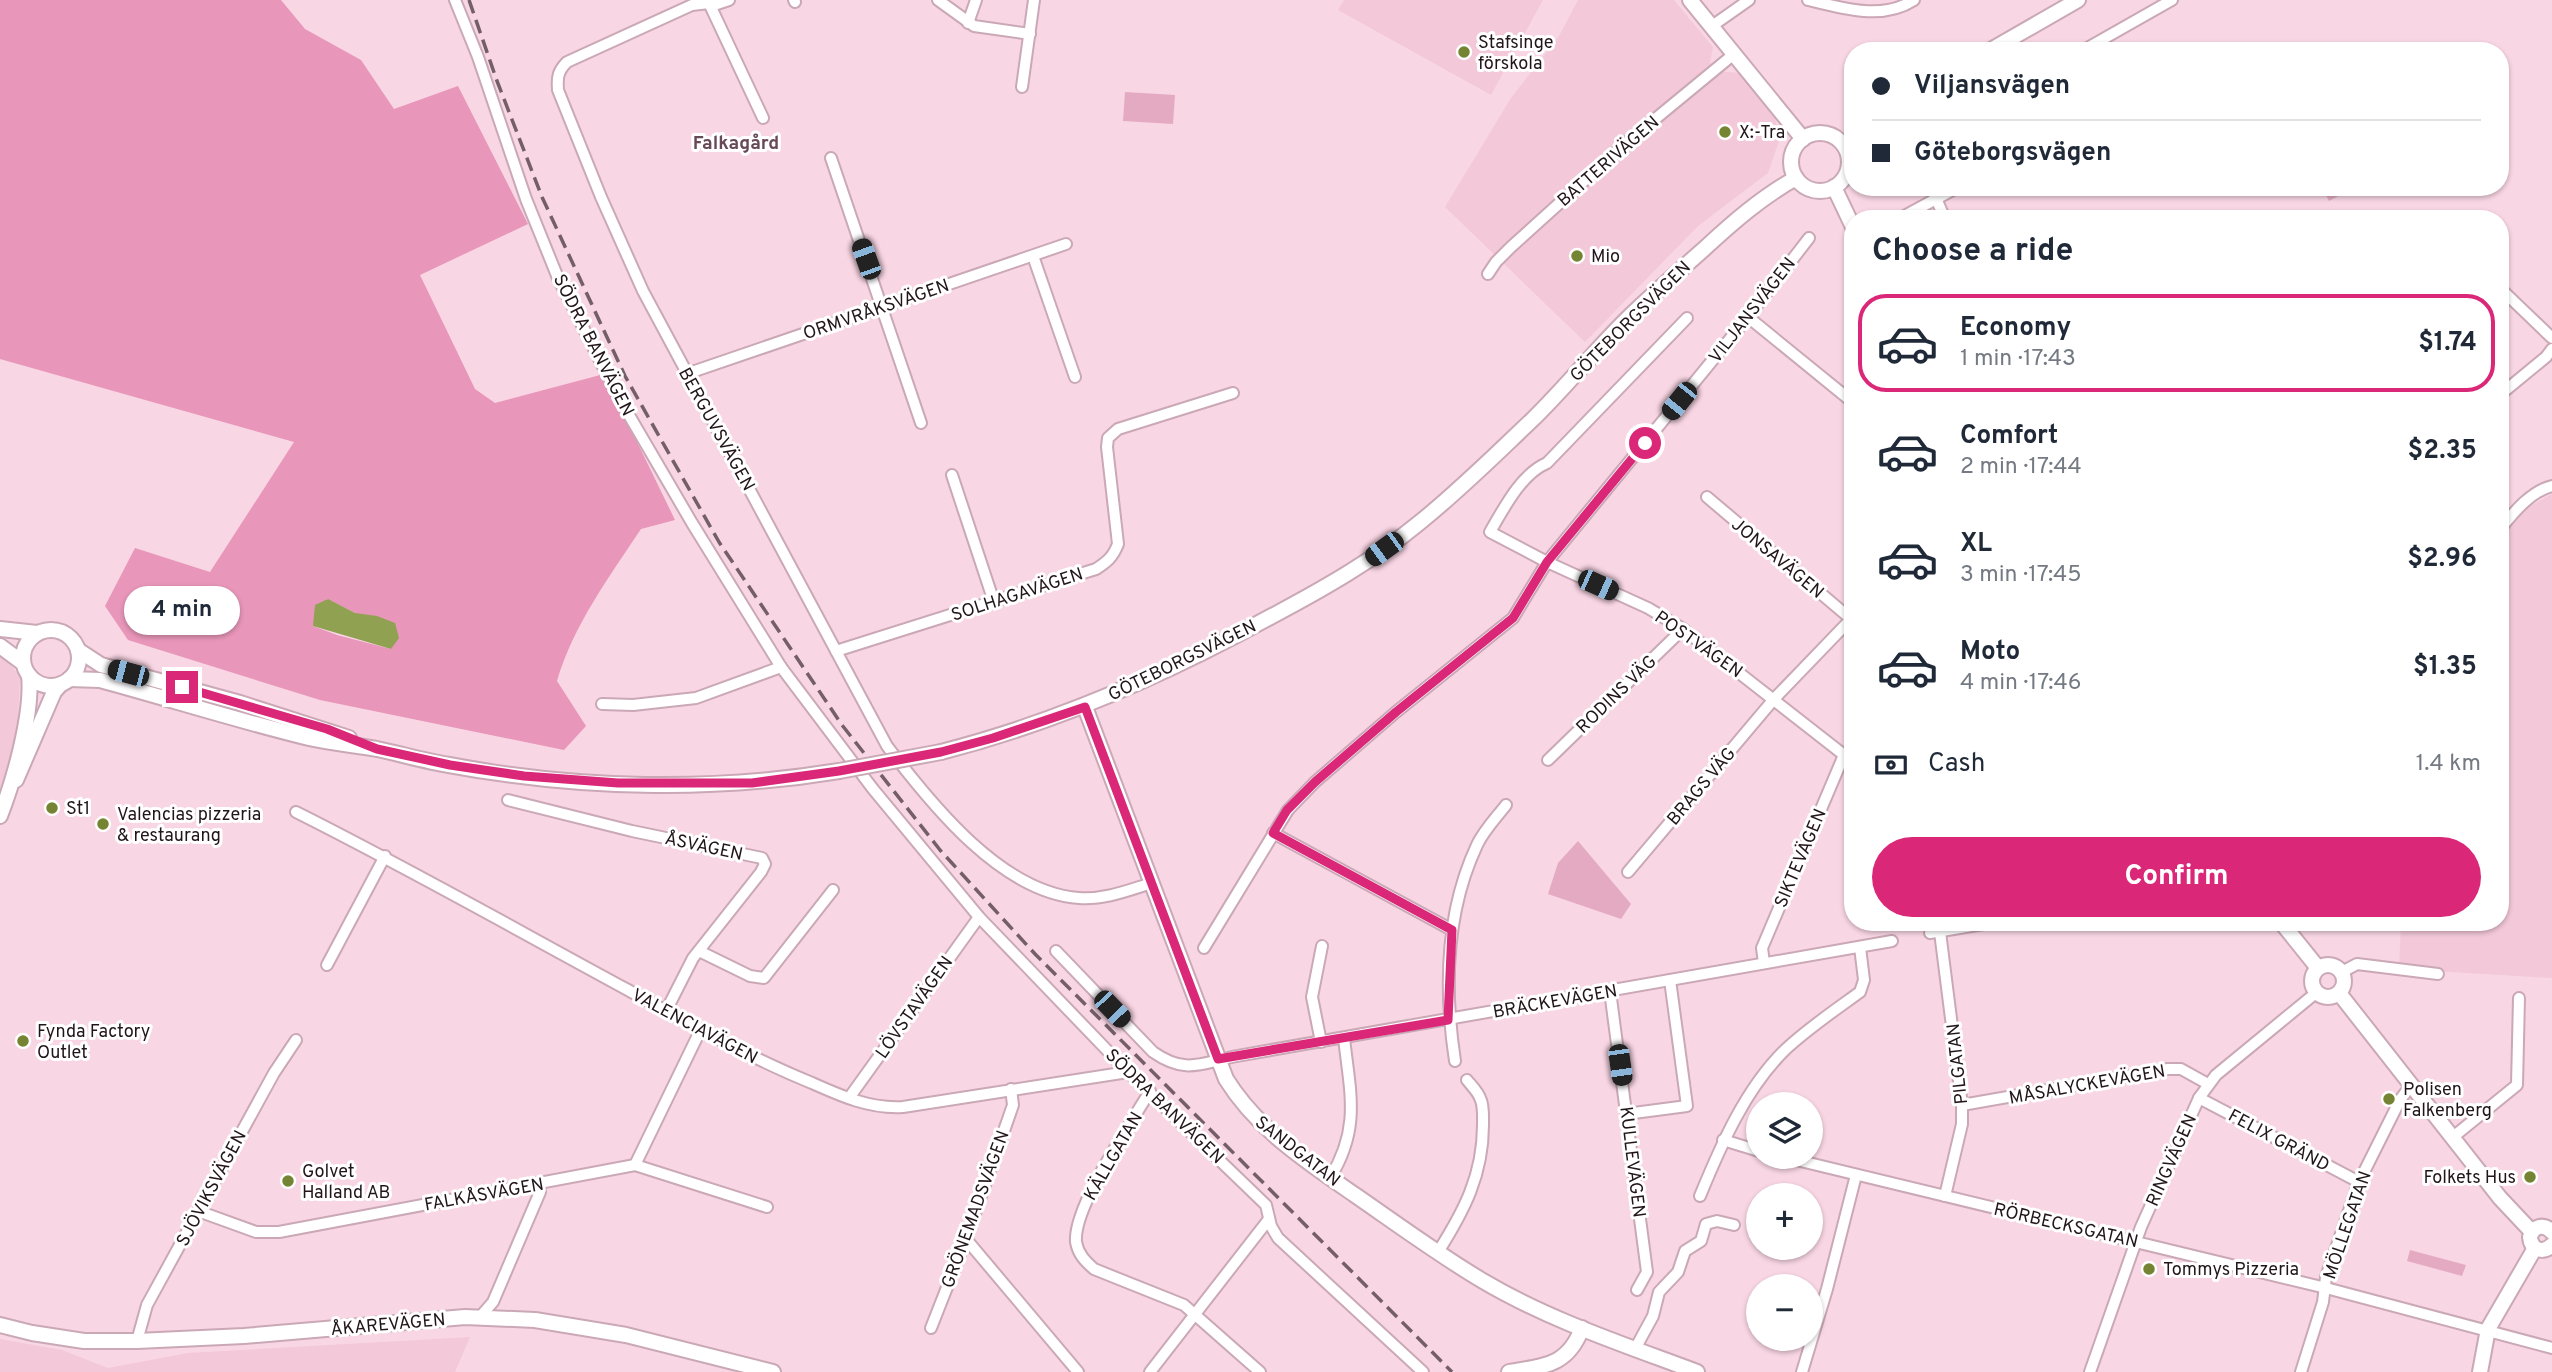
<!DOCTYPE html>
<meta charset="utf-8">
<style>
body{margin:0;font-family:Overpass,sans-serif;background:#f2f2f3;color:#1f2937;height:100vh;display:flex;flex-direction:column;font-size:26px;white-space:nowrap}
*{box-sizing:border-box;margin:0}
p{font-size:23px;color:#747a83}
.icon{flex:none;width:38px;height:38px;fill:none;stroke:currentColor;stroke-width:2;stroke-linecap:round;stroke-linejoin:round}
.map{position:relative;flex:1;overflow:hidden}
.side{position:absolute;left:1844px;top:210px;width:665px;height:721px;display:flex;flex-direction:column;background:#fff;border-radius:28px;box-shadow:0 2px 5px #0004}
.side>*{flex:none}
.guide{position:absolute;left:1844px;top:42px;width:665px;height:154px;border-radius:28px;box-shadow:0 2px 5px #0004;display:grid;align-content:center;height:154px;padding:0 28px;background:#fff}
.tools{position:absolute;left:1746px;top:1092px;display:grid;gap:14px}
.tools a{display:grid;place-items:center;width:77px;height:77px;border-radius:50%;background:#fff;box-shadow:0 2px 5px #0004;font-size:35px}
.end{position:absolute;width:32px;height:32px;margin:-16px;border:9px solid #db2777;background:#fff;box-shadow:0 0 0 4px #fff}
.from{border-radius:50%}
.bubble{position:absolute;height:49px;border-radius:24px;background:#fff;box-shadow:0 2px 5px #0004;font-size:23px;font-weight:700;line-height:49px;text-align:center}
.car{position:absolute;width:21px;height:42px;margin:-21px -10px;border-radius:9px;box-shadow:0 0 5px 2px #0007;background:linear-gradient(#222 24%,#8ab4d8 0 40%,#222 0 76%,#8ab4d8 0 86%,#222 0)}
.guide b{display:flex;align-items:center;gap:24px;height:66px;font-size:26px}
.guide b+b{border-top:2px solid #e0e1e3}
.guide i{width:18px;height:18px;background:#1f2937}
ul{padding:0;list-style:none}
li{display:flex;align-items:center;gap:21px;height:98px;margin:0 14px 10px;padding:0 14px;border:4px solid transparent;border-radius:28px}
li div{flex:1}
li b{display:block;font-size:26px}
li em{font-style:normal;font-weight:700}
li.active{border-color:#db2777}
li>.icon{width:63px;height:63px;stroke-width:1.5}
h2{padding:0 28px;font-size:32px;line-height:84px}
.pay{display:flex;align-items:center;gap:18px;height:77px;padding:0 28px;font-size:26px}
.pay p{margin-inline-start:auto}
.cta{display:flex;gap:14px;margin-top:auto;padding:14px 28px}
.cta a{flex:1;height:80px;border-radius:42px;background:#db2777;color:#fff;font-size:28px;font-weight:700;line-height:80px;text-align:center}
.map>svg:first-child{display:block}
.built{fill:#f3c8d9}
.green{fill:#e4aac2}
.forest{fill:#e896b9;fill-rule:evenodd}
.water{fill:#90a151}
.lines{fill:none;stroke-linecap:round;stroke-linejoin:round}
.street-casing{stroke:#caa8b6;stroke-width:14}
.secondary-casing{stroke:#caa8b6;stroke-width:18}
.street{stroke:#fff;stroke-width:10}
.secondary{stroke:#fff;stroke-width:14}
.rail{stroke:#745f67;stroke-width:3.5;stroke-dasharray:14 7;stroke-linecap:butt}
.secondary-bridge-casing{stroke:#caa8b6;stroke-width:18;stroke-linecap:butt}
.secondary-bridge{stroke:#fff;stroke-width:14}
.route{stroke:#db2777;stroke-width:9}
.poi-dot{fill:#748432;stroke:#fff;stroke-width:2.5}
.labels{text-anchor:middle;stroke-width:6;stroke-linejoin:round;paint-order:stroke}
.poi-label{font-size:18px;fill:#21151a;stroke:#fff;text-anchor:start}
.street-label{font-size:18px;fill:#21151a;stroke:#fff}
.neighbourhood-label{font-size:19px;font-weight:bold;fill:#674a56;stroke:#fff}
</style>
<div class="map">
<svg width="2552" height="1372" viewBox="0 0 2552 1372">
<rect width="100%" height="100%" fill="#f9d6e4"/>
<!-- built -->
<g class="built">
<polygon points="1344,0 1543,0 1491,95 1338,10"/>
<polygon points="1578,0 1674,0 1713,47 1710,63 1716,71 1739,73 1775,118 1780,138 1768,173 1698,226 1585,342 1445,207 1511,98 1559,36"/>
<polygon points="2552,494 2552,978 2399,969 2401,922 2501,922 2501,535 2525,509"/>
<polygon points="0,650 20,677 17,745 0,799"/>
<polygon points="470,1337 455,1372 0,1372 0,1339 62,1350 108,1368 188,1353"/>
</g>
<!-- green -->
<g class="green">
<polygon points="1125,92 1175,95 1173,124 1123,121"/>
<polygon points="2322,187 2341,187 2344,193 2329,201"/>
<polygon points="1578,841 1631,904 1621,919 1548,894 1558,863"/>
<polygon points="2410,1250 2466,1265 2462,1276 2407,1261"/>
</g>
<!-- forest -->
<path class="forest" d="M0 0H281L305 29 361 60 394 109 458 86 528 224 420 275 475 389 495 403 604 374 675 520 641 529C609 577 573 626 557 681L586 726 564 750 320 700 128 640 105 606 135 548 210 572 294 442 0 359ZM327 599 355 613 391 649 337 635 313 626Z"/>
<!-- water -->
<polygon class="water" points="328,599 355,613 377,616 395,623 399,638 391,649 313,626 315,605"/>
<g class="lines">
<!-- street casing -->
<g class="street-casing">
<g id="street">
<polyline points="455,0 478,57 526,199 558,278 619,398 692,523 781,667"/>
<polyline points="794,0 795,2"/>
<polyline points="938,0 974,26 1030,34"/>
<path d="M1808 0C1843 8 1881 21 1914 0"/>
<polyline points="711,6 729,0"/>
<polyline points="968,23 976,0"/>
<polyline points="1712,26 1749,0"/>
<polyline points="2082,51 2172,0"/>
<polyline points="1022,87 1034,0"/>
<path d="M763 118 709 3 692 5 567 62C558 71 557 77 558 90L601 197 643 291 887 746C931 804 1002 893 1079 898 1105 900 1129 890 1152 883"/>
<polyline points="831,158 921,423"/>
<polyline points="1931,187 1945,219"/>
<polyline points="1899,219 1958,187"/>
<polyline points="1033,256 1075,377"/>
<polyline points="1488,274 1496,262 1511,247 1626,143 1734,54"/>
<polyline points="2501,289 2552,338"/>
<polyline points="1748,317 1850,400 1853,405"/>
<path d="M1687 318 1547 463C1521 474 1504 508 1490 532L1547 562 1648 608 1683 629 1853 762"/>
<polyline points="686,374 1066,244"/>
<polyline points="2501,394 2546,357 2552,349"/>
<polyline points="952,475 994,602"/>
<polyline points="1707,497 1851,619"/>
<path d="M2501 528C2514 512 2531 491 2552 486"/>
<path d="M836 651 1096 569C1107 562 1113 557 1118 544L1107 447 1108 438 1118 429 1233 393"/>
<polyline points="602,704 633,705 696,698 781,667 873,789 979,917 1128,1072 1266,1205 1271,1226 1278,1238 1423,1372"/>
<polyline points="1548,760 1683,629"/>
<polyline points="508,800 632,831 762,858 765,864 761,872 693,958 666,1011"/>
<path d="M296 812C408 868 517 930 628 990 688 1023 748 1057 812 1083 841 1096 870 1109 903 1107L1128 1072"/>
<polyline points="1273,833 1452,930"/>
<polyline points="1628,872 1774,699 1853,617"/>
<polyline points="1940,932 1962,1105 1962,1124 1945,1196"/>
<polyline points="1930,933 1995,922"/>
<polyline points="1204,948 1288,810 1315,782 1396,712 1513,618 1547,562 1748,317 1809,238"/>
<polyline points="699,951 750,976 764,978 833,890"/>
<path d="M1056 951 1153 1052C1186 1075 1201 1063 1237 1056L1892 941"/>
<polyline points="1764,963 1762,948 1844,755"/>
<polyline points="327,965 385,856"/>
<polyline points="2342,972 2357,964 2438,974"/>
<polyline points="1610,991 1647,1272 1637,1290"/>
<polyline points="1321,1042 1312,997 1322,946"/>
<path d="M1455 1061C1444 989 1446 911 1477 845 1484 830 1496 818 1506 805"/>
<path d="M1150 1091C1130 1125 1073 1207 1076 1242 1078 1254 1085 1261 1094 1269L1184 1305 1260 1372"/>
<polyline points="849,1098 979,917"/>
<polyline points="2199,1098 2359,1182"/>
<polyline points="1962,1105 2168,1069 2181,1069 2208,1084"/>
<polyline points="1626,1114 1687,1106 1670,980"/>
<polyline points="2453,1137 2517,1085 2519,998"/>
<polyline points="1723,1140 1759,1151"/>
<polyline points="1784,1157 2326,1288 2552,1348"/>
<polyline points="635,1165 700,1031"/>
<path d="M1330 1178C1361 1128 1350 1093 1344 1038"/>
<path d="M1700 1196C1721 1145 1746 1087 1787 1048 1810 1027 1835 1010 1860 992L1864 980 1860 947"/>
<polyline points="198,1211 256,1232 279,1232 635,1165 767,1207"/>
<polyline points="966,1239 1078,1372"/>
<path d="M1438 1252C1464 1211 1483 1175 1483 1125 1483 1117 1484 1105 1480 1098 1478 1092 1471 1085 1467 1080"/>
<polyline points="479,1318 493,1302 540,1192 539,1184"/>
<polyline points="931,1328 966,1239 1013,1105 1011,1089"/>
<polyline points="137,1341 147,1305 274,1073 296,1040"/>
<polyline points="1635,1349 1653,1316 1659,1292 1678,1272 1685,1251 1701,1241 1706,1224 1717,1221 1734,1225"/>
<polyline points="1150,1372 1269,1219"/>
<polyline points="1802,1372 1827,1289 1856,1175"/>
<polyline points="2090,1372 2141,1227 2199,1098 2216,1075 2317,992"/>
<polyline points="2301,1372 2323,1302 2326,1277 2359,1182 2400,1100 2411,1085"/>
</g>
</g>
<!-- secondary casing -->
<g class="secondary-casing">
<g id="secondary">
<polyline points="1690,0 1803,139"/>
<polyline points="1989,51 2078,0"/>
<circle cx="1820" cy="162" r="29"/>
<polyline points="1834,187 1853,227"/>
<polyline points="0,629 37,633"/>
<circle cx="51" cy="658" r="28"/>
<polyline points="0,646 23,663"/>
<polyline points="78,650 101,665 240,703 349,738"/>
<path d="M69 679 100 680C170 699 239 721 309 738 331 743 355 745 377 749 401 754 425 761 449 765 577 789 712 792 839 771"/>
<path d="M1085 707 1226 1079C1257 1129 1307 1162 1355 1195 1397 1224 1439 1255 1483 1281 1549 1320 1625 1345 1697 1372"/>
<path d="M941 752C1058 722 1167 674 1272 616 1323 589 1374 560 1419 523 1459 491 1495 455 1532 420 1566 387 1596 349 1630 316 1654 293 1679 271 1704 249 1733 222 1762 197 1796 178"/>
<polyline points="16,780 54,692 61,684"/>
<path d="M0 816C14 780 33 713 29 675"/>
<polyline points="2281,922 2318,968"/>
<circle cx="2328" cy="981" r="16"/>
<polyline points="2339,993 2500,1198 2532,1232"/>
<path d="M2552 1232C2544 1223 2533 1226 2530 1237 2531 1250 2543 1254 2552 1245"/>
<polyline points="0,1325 32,1333 84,1341 137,1341 244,1336 465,1317 535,1320 626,1335 773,1372"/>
<path d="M1509 1372C1544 1366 1568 1366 1582 1328"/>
<polyline points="2480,1372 2488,1329 2535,1248"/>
</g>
</g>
<!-- street -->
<use href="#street" class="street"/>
<!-- secondary -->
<use href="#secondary" class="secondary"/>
<!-- rail -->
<polyline class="rail" points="469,0 497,81 542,197 625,376 719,542 842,725 940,850 1036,955 1452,1372"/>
<!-- secondary-bridge casing -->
<g class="secondary-bridge-casing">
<polyline id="secondary-bridge" points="839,771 941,752"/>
</g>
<!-- secondary-bridge -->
<use href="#secondary-bridge" class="secondary-bridge"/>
</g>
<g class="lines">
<!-- route -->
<polyline class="route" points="182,687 327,729 377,749 450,765 524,776 618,783 752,783 839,771 941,752 993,738 1085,707 1218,1059 1448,1020 1452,930 1273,833 1287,810 1315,782 1396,712 1513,618 1547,562 1645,443"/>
</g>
<!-- markers -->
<g class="poi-dot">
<circle cx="1464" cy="52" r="7"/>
<circle cx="1725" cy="132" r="7"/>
<circle cx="1577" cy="256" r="7"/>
<circle cx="52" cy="808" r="7"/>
<circle cx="103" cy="824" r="7"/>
<circle cx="23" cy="1041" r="7"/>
<circle cx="2389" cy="1099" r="7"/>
<circle cx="2530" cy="1177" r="7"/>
<circle cx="288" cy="1181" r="7"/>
<circle cx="2149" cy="1269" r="7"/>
</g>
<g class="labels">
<!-- poi labels -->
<g class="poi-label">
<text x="1478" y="48">Stafsinge<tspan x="1478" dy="21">förskola</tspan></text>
<text x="1739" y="138">X:-Tra</text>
<text x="1591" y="262">Mio</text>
<text x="66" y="814">St1</text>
<text x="117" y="820">Valencias pizzeria<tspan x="117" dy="21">&amp; restaurang</tspan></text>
<text x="37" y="1037">Fynda Factory<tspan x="37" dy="21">Outlet</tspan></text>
<text x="2403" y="1095">Polisen<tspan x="2403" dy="21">Falkenberg</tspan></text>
<text x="302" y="1177">Golvet<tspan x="302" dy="21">Halland AB</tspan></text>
<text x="2516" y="1183" text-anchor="end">Folkets Hus</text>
<text x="2163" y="1275">Tommys Pizzeria</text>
</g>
<!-- street labels -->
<g class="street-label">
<text transform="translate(1608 161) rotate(-41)" y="6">BATTERIVÄGEN</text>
<text transform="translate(876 309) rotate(-19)" y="6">ORMVRÅKSVÄGEN</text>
<text transform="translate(1752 310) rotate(-52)" y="6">VILJANSVÄGEN</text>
<text transform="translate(1630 321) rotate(-45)" y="6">GÖTEBORGSVÄGEN</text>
<text transform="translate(594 345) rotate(63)" y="6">SÖDRA BANVÄGEN</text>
<text transform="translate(717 429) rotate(61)" y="6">BERGUVSVÄGEN</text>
<text transform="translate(1778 558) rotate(40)" y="6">JONSAVÄGEN</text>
<text transform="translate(1017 594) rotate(-18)" y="6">SOLHAGAVÄGEN</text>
<text transform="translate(1699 644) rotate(35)" y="6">POSTVÄGEN</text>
<text transform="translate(1182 660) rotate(-26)" y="6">GÖTEBORGSVÄGEN</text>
<text transform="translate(1616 694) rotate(-44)" y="6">RODINS VÄG</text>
<text transform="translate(1701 786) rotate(-50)" y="6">BRAGS VÄG</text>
<text transform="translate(704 846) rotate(12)" y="6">ÅSVÄGEN</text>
<text transform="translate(1800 858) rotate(-67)" y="6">SIKTEVÄGEN</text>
<text transform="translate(1555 1001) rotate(-10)" y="6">BRÄCKEVÄGEN</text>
<text transform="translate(914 1007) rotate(-55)" y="6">LÖVSTAVÄGEN</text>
<text transform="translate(695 1026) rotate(28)" y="6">VALENCIAVÄGEN</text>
<text transform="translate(1957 1064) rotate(-96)" y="6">PILGATAN</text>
<text transform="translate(2087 1084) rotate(-10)" y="6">MÅSALYCKEVÄGEN</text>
<text transform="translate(1165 1106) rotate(44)" y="6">SÖDRA BANVÄGEN</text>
<text transform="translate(2279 1140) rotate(28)" y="6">FELIX GRÄND</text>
<text transform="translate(1298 1151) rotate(38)" y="6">SANDGATAN</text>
<text transform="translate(1113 1156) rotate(-60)" y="6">KÄLLGATAN</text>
<text transform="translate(2171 1160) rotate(-66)" y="6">RINGVÄGEN</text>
<text transform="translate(1633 1162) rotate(83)" y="6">KULLEVÄGEN</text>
<text transform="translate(211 1188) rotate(-62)" y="6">SJÖVIKSVÄGEN</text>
<text transform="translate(484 1194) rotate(-10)" y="6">FALKÅSVÄGEN</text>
<text transform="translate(975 1209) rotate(-70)" y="6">GRÖNEMADSVÄGEN</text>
<text transform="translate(2066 1225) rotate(13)" y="6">RÖRBECKSGATAN</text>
<text transform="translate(2347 1225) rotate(-71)" y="6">MÖLLEGATAN</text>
<text transform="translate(388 1324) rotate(-5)" y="6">ÅKAREVÄGEN</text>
</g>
<!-- neighbourhood labels -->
<g class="neighbourhood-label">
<text x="736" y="149">Falkagård</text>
</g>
</g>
</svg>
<div class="tools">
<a><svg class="icon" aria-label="layers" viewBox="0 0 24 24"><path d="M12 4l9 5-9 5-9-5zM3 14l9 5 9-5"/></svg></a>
<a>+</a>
<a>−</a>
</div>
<i class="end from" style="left:1645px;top:443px"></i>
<i class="end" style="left:182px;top:687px"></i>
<div class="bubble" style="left:124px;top:586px;width:116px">4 min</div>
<i class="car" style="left:866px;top:259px;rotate:340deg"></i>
<i class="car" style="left:1679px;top:401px;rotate:219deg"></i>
<i class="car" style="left:1384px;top:549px;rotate:234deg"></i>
<i class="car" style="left:1598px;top:585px;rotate:114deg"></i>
<i class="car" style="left:128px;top:673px;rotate:285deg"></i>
<i class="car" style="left:1112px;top:1009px;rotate:136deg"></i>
<i class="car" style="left:1620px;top:1065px;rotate:172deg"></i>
<div class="guide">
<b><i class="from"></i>Viljansvägen</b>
<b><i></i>Göteborgsvägen</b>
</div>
<section class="side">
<h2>Choose a ride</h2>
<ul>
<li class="active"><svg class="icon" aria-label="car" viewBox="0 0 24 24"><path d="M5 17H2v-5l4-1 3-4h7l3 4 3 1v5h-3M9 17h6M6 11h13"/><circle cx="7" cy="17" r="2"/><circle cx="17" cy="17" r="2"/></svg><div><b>Economy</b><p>1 min · 17:43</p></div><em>$1.74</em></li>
<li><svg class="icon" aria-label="car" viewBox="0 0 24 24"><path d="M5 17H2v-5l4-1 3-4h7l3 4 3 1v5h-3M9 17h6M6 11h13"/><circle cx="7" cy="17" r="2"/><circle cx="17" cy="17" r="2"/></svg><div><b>Comfort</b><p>2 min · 17:44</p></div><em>$2.35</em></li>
<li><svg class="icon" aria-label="car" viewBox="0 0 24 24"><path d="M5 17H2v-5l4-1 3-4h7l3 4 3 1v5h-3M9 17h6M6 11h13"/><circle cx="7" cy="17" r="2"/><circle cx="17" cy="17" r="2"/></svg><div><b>XL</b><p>3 min · 17:45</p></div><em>$2.96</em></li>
<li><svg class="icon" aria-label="car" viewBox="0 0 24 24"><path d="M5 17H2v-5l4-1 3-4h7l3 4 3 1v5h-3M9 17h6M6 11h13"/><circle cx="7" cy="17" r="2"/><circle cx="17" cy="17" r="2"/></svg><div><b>Moto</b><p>4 min · 17:46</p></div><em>$1.35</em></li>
</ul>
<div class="pay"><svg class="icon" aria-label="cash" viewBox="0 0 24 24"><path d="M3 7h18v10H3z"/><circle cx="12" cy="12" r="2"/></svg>Cash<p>1.4 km</p></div>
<div class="cta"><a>Confirm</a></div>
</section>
</div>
